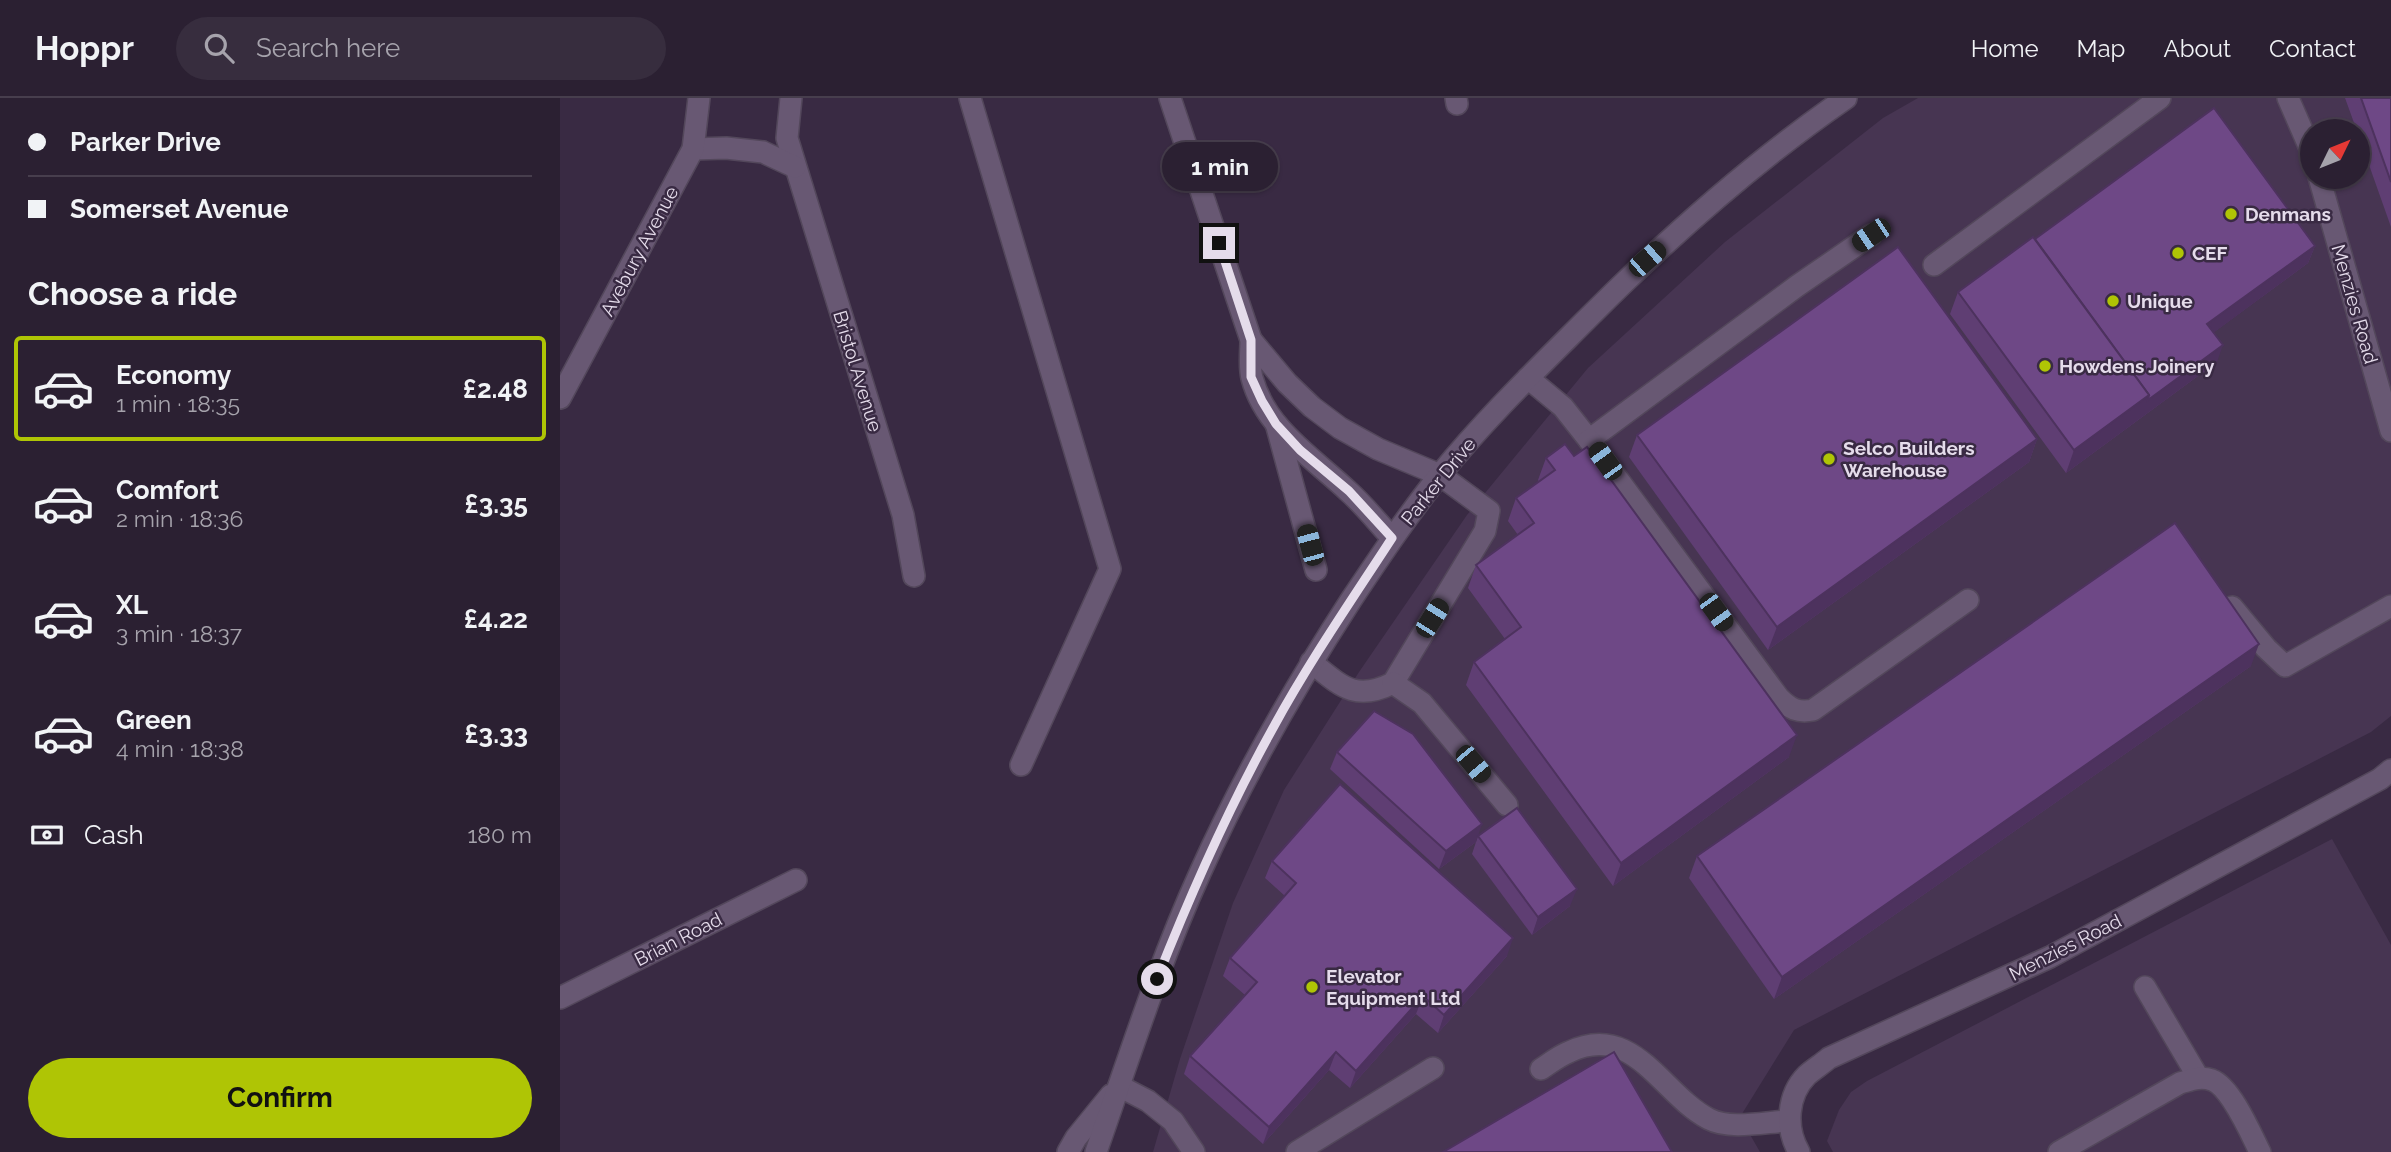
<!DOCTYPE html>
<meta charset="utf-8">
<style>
body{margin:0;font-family:Raleway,sans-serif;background:#372d3e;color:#f1f3f6;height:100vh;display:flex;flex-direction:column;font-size:26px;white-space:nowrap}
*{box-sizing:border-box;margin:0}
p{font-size:23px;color:#a6a3ac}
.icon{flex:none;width:38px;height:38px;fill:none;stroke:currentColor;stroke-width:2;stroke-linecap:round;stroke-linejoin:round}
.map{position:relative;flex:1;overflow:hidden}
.sheet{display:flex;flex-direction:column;background:#2b2032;width:560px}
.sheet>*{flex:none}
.guide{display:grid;align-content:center;height:154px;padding:0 28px;background:#2b2032}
.needle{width:46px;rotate:47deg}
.fabs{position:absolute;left:1740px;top:21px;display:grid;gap:14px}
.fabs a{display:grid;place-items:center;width:70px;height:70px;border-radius:50%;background:#2b2032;box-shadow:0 2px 5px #0004,0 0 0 2px #473e4d;font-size:35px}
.end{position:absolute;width:32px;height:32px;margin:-16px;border:9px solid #e5dceb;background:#111;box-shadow:0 0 0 4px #111}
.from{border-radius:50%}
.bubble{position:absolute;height:49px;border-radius:24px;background:#2b2032;box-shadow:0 2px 5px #0004,0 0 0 2px #473e4d;font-size:23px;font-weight:700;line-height:49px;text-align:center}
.car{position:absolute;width:21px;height:42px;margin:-21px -10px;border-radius:9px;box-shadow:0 0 5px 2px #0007;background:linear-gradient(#222 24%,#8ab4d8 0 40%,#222 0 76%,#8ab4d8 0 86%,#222 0)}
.guide b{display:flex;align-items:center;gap:24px;height:66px;font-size:26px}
.guide b+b{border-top:2px solid #473e4d}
.guide i{width:18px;height:18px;background:#f1f3f6}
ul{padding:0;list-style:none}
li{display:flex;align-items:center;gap:21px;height:105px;margin:0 14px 10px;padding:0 14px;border:4px solid transparent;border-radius:7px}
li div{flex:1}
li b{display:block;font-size:26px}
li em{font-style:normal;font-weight:700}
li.active{border-color:#afc505}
li>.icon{width:63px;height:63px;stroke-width:1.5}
h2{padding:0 28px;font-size:32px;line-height:84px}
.pay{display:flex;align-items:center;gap:18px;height:77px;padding:0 28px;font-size:26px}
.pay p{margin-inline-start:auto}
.primary-button{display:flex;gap:14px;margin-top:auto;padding:14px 28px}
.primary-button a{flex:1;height:80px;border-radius:42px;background:#afc505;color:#111;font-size:28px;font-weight:700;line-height:80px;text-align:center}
header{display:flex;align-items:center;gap:42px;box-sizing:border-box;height:98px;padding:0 35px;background:#2b2032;border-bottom:2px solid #473e4d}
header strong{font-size:33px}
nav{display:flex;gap:38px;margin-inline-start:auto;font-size:24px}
.search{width:490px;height:63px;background:#372d3e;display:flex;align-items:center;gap:18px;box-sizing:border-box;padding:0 24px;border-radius:38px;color:#a6a3ac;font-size:26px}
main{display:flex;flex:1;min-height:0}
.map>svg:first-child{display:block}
.built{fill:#473552;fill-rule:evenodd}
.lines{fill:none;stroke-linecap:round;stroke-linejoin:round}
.minor-casing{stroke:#53475b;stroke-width:24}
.minor{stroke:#685873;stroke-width:21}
.wall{fill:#5f3e73}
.shaded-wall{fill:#4d325e}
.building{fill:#6e4886;stroke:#4d325e;stroke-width:2}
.route{stroke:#e5dceb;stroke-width:9}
.poi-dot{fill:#afc505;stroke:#392a43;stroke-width:2.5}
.labels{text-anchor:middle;stroke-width:5;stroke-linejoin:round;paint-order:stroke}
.poi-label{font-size:19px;font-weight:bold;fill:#e5dceb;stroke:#392a43;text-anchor:start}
.street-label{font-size:19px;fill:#e5dceb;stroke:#392a43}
</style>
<header>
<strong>Hoppr</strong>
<div class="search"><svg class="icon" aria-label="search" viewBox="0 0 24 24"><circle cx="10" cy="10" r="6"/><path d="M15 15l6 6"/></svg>Search here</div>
<nav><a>Home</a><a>Map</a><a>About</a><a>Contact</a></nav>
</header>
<main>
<section class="sheet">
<div class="guide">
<b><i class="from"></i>Parker Drive</b>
<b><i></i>Somerset Avenue</b>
</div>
<h2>Choose a ride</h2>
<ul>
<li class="active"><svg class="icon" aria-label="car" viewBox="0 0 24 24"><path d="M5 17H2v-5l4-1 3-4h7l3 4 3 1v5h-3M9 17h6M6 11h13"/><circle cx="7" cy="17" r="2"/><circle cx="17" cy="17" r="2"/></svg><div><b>Economy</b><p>1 min · 18:35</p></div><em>£2.48</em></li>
<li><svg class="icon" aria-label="car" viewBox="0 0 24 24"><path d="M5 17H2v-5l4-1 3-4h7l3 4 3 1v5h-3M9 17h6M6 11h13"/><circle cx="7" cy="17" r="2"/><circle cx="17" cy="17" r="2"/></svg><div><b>Comfort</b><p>2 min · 18:36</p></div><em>£3.35</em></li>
<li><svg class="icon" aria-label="car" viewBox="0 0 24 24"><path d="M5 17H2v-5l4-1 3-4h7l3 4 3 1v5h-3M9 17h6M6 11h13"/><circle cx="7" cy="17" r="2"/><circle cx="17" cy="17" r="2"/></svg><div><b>XL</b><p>3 min · 18:37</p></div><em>£4.22</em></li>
<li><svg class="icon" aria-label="car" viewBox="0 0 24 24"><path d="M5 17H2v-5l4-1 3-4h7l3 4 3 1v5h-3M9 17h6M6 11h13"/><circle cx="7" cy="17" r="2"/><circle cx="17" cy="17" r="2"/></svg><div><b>Green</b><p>4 min · 18:38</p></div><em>£3.33</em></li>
</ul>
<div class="pay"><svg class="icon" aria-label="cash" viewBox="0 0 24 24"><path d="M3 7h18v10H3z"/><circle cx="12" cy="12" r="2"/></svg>Cash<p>180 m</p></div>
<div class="primary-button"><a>Confirm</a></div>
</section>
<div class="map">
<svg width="1831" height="1054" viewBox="0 0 1831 1054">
<rect width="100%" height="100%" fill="#392a43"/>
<!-- built -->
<g class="built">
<path d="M1358 0H1831V618L1811 634 1234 932 1180 1019 1200 1054H593L620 961 673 805 724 692 799 574 907 417 1028 270 1165 144 1323 20ZM1752 33H1797V79H1752Z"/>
<polygon points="1772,741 1831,847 1831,1054 1273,1054 1267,1043 1279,1012 1291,994 1307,983"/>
</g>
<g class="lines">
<!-- minor casing -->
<g class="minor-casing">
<g id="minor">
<polyline points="231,0 227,40 343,417 354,478"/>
<polyline points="410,0 550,471 461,667"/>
<path d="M610 0 691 242C691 254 689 269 692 280 705 330 753 360 788 393 804 407 818 425 832 440"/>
<polyline points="896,0 897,6"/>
<polyline points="1728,0 1752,55"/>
<polyline points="133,51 166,50 203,54 235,69"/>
<polyline points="1759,79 1831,333"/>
<polyline points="1374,167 1600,0"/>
<path d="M691 242 727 285 752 309 780 330 818 351 880 377 929 413 925 433 833 585C795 604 781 588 751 564"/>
<polyline points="968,280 1003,309 1029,342 1237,188 1311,137"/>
<polyline points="0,300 133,51 139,0"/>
<polyline points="717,329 756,472"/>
<path d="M1029 342 1219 600C1230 611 1238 615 1253 612L1408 502"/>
<polyline points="1672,509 1706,550 1725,568 1831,508"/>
<polyline points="833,585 862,605 947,707"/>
<polyline points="1585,889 1638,979"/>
<polyline points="0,900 236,782"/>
<path d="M981 971C990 965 999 958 1009 954 1074 923 1101 996 1149 1021 1170 1032 1205 1024 1229 1023"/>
<polyline points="559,988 588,1003 613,1023 634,1054"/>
<polyline points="508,1054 516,1040 551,997"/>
<path d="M536 1054C569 960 599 865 640 775 683 679 734 590 791 502 819 460 847 418 879 378 925 321 978 270 1029 219 1109 139 1193 64 1286 0"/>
<polyline points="737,1054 873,970"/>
<path d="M1239 1054C1225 1030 1227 997 1247 977 1254 971 1262 966 1269 960L1490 859 1820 681 1831 672"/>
<path d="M1499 1054 1620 985C1631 982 1640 978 1652 982 1671 989 1691 1036 1700 1054"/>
</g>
</g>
<!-- minor -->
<use href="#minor" class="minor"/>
</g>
<!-- wall -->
<g class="wall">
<polygon points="1785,0 1831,0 1831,129 1797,33"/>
<polygon points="1475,141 1755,148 1748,165 1654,234 1657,264 1506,375 1390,216 1398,194"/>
<polygon points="1077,337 1477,341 1469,364 1208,552 1069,359"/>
<polygon points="986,360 1229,659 1053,788 906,587 914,564 945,541 908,490 916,467 958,437 948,423 956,400 979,384 978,382"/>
<polygon points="1691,568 1214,901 1129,780 1137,758"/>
<polygon points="777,654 916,744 879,771 770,671"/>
<polygon points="918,738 1010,808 972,837 912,756"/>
<polygon points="712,763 947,858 878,935 856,916 790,990 769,972 703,1046 624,976 630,958 685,897 663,878 670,860 725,798 705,780"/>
</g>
<!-- shaded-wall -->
<g class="shaded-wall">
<polygon points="1755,148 1748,165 1641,244 1647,226"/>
<polygon points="1663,247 1657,264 1506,375 1514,352 1589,297"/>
<polygon points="1477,341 1469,364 1208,552 1217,529"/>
<polygon points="1699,546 1691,568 1214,901 1222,879"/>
<polygon points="1237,637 1229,659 1053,788 1061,765"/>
<polygon points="922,726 916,744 879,771 886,753"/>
<polygon points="1017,791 1010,808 972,837 978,819"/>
<polygon points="953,840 947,858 878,935 884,917"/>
<polygon points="863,898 856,916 790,990 796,973"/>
<polygon points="776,954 769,972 703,1046 709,1029"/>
</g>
<!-- building -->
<g class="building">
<polygon points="1801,0 1831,0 1831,84"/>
<polygon points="1654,10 1755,148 1647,226 1663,247 1588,302 1589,297 1475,141"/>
<polygon points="1473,139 1589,297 1514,352 1398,194"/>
<polygon points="1338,149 1477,341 1217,529 1077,337"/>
<polygon points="1005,346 1014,358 1027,349 1237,637 1061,765 914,564 961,529 916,467 974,425 956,400 995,372 986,360"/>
<polygon points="1615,425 1699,546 1222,879 1137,758"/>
<polygon points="814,613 853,636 922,726 886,753 777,654"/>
<polygon points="780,686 953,840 884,917 863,898 796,973 776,954 709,1029 630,958 697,884 670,860 736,785 712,763"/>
<polygon points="957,710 1017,791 978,819 918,738"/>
<polygon points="1054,954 1112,1054 883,1054"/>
</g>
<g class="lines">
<!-- route -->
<path class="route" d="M597 881C631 795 668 711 713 630 749 564 791 503 832 440L789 393 740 352 716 326 702 303 691 279V242L659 145"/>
</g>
<!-- markers -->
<g class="poi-dot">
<circle cx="1671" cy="116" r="7"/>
<circle cx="1618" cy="155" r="7"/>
<circle cx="1553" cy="203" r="7"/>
<circle cx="1485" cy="268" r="7"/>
<circle cx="1269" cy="361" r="7"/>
<circle cx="752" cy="889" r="7"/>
</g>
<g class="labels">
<!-- poi labels -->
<g class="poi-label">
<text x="1685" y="123">Denmans</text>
<text x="1632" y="162">CEF</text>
<text x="1567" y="210">Unique</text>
<text x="1499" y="275">Howdens Joinery</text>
<text x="1283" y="357">Selco Builders<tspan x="1283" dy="22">Warehouse</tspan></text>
<text x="766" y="885">Elevator<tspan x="766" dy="22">Equipment Ltd</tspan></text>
</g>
<!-- street labels -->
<g class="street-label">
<text transform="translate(79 153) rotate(-62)" y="7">Avebury Avenue</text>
<text transform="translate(1795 206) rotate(74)" y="7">Menzies Road</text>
<text transform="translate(298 273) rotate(73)" y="7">Bristol Avenue</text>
<text transform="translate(878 383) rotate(-51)" y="7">Parker Drive</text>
<text transform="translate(118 841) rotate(-27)" y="7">Brian Road</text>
<text transform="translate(1505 849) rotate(-27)" y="7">Menzies Road</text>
</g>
</g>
</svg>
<div class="fabs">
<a><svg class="needle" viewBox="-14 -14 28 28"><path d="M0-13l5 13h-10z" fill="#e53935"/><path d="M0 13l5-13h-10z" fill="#a6a3ac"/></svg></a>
</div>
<i class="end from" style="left:597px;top:881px"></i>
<i class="end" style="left:659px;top:145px"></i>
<div class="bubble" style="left:602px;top:44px;width:116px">1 min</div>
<i class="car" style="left:1311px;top:137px;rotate:236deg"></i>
<i class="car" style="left:1087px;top:161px;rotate:49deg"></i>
<i class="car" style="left:1045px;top:363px;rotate:324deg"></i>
<i class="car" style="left:750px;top:447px;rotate:345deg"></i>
<i class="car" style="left:1156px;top:514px;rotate:144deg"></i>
<i class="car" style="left:872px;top:520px;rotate:32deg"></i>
<i class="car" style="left:913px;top:666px;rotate:140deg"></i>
</div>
</main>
